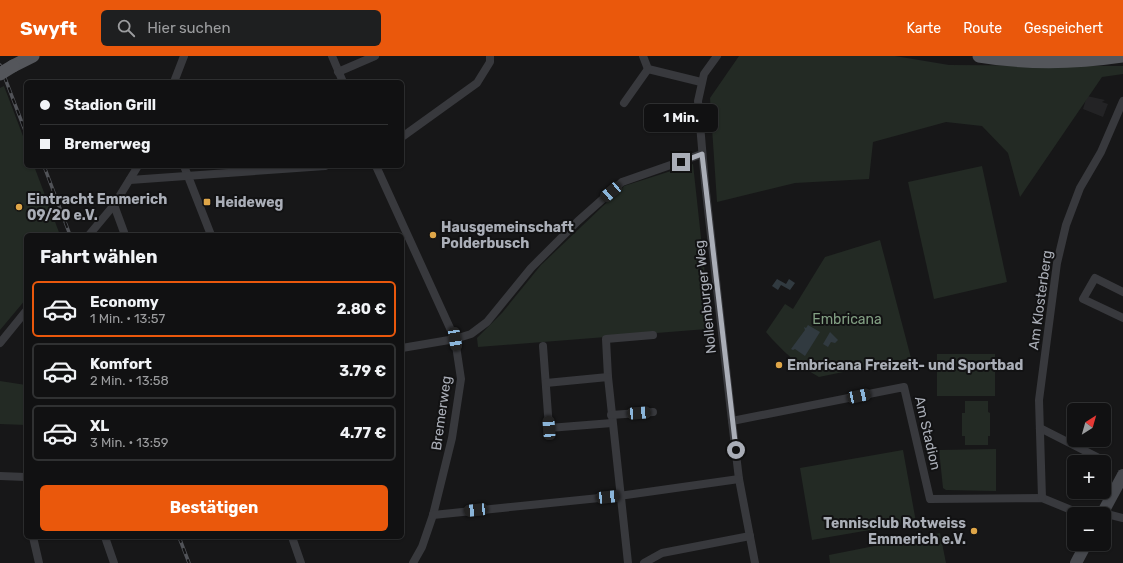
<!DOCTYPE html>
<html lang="de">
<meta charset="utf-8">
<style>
body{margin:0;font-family:Rubik,sans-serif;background:#1e1f20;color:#f1f3f6;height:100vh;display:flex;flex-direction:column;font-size:15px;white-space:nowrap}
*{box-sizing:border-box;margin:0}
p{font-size:13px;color:#9c9d9f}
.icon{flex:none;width:22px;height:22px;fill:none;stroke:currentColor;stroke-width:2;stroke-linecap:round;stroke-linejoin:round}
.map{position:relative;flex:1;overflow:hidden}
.panel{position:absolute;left:24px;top:177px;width:380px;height:306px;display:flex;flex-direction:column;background:#111112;border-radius:6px;box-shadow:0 1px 3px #0004,0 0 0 1px #303132}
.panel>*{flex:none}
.guide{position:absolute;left:24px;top:24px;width:380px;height:88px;border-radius:6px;box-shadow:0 1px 3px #0004,0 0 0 1px #303132;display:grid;align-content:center;height:88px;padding:0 16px;background:#111112}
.needle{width:26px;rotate:37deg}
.fabs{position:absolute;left:1067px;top:347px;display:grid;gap:8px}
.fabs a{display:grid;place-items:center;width:44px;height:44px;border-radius:6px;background:#111112;box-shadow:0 1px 3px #0004,0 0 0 1px #303132;font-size:20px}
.end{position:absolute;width:18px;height:18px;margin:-9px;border:5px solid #aaaeb7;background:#111;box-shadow:0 0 0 2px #111}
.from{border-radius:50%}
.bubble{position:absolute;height:28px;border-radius:6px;background:#111112;box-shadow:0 1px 3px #0004,0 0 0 1px #303132;font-size:13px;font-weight:700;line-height:28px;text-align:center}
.car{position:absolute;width:12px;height:24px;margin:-12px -6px;border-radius:5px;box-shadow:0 0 3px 1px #0007;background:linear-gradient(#222 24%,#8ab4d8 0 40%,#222 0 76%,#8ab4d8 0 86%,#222 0)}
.guide b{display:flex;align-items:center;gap:14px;height:38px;font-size:15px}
.guide b+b{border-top:1px solid #303132}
.guide i{width:10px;height:10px;background:#f1f3f6}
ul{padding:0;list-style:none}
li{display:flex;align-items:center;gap:12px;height:56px;margin:0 8px 6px;padding:0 8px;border:2px solid #303132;border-radius:6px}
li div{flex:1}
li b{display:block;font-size:15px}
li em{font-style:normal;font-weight:700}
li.current{border-color:#ea580c}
li>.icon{width:36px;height:36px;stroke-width:1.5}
h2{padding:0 16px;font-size:18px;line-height:48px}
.button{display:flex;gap:8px;margin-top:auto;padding:8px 16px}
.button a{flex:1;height:46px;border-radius:6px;background:#ea580c;color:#fff;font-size:16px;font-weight:700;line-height:46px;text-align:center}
header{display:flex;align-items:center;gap:24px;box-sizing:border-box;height:56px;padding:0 20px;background:#ea580c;color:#fff}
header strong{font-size:19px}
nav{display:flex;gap:22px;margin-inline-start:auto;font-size:14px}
.search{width:280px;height:36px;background:#1e1f20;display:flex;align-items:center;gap:10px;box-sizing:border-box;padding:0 14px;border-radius:6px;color:#9c9d9f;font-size:15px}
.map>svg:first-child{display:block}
.built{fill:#232325}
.green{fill:#232a24}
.water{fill:#313a40}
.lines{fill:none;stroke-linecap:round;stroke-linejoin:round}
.street{stroke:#38393d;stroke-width:8}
.secondary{stroke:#46484d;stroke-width:12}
.primary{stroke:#54565b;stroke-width:13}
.rail-casing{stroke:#515358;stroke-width:3.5}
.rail{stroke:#121213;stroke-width:2;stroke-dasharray:6;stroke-linecap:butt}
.primary-bridge{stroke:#54565b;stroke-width:13}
.route{stroke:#aaaeb7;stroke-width:5}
.poi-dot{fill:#dfa648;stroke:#121213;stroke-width:1.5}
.labels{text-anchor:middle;stroke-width:4;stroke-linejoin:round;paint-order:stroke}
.poi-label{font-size:14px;font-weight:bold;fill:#aaaeb7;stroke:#121213;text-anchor:start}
.street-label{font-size:14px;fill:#aaaeb7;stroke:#121213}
.park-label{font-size:14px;fill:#83a084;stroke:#121213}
</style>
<header>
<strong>Swyft</strong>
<div class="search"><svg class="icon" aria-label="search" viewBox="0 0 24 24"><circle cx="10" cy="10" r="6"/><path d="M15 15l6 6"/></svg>Hier suchen</div>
<nav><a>Karte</a><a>Route</a><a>Gespeichert</a></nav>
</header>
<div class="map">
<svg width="1123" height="507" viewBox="0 0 1123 507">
<rect width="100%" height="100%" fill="#171718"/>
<!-- built -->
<polygon class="built" points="1087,40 1105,44 1102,46 1108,48 1103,61 1083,53"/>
<!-- green -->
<g class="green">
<polygon points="739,0 895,0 949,9 1123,10 1123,18 1102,21 1020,141 1008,97 982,70 946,66 873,86 869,123 795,127 717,146 710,42"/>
<polygon points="4,30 26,88 26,110 34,110 60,179 26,179 26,243 0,274 0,32"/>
<polygon points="693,108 708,246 705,259 707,273 478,291 477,282 502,257 541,209 624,130"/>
<polygon points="982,110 1007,226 934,243 908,126"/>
<path d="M880 184 911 302 819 321C798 309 782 295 766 276L785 248 793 253 825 201Z"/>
<rect x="937" y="298" width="58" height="42"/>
<polygon points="0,325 26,329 26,369 0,368"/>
<polygon points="965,345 988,345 988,356 990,357 990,380 988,380 988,389 965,389 965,380 962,380 962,357 965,357"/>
<polygon points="996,393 996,435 946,434 943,432 939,394"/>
<polygon points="903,394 916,466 812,484 800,412"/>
<polygon points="940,477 946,507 830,507 829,499"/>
</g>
<!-- water -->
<g class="water">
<polygon points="777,223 786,228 789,223 795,227 790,234 781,229 778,234 772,230"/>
<polygon points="808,269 820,276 805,300 795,293 793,294 791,293 805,274 804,271 806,272"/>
<polygon points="830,276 838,284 835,287 831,286 828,291 823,288"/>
</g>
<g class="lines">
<!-- street -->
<g class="street">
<polyline points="332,0 343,26"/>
<polyline points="643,0 648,13 701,26"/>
<polyline points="717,0 704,18 698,45 705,127 732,365 739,423 755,507"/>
<polyline points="338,16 375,0"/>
<polyline points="174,26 184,0"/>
<polyline points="624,47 648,13"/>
<polyline points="402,81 477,27 490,6 490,0"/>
<polyline points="184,110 211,179"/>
<polyline points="376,110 455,283 461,323 452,382 433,459 422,491 413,507"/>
<polyline points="130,124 325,110"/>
<polyline points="114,149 125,179"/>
<polyline points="89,179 114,149 138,110"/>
<polyline points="1123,236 1095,222 1083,243 1123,262"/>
<polyline points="0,287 26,255"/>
<polyline points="543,290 549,372 612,367"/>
<polyline points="402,292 455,283 471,278 487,266 531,212 578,165 622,126 702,98"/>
<polyline points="608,321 606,283 653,279"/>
<polyline points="546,327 608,321 628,507"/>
<polyline points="611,359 653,356"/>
<polyline points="732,365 904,331 930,443 1042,442 1081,458"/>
<polyline points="1040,372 1101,403"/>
<polyline points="0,420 26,421"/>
<polyline points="1042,442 1039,344 1057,207 1066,169 1080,132 1101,96 1123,45"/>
<polyline points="1103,457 1123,462"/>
<polyline points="433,459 619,440 739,423"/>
<polyline points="33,481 39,507"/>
<polyline points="105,481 114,507"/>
<polyline points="292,481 301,507"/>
<polyline points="644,507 662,497 750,480"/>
</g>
<!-- secondary -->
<g class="secondary">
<polyline points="1102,458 1123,419"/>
<polyline points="1076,507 1086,488"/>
</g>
<!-- primary -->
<g class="primary">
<path d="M979 0C1027 8 1076 7 1123 0"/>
<polyline points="13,10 33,0"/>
</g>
<!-- rail casing -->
<g class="rail-casing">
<g id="rail">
<polyline points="0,9 26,77"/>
<polyline points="44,110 70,179"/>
<polyline points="179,481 189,507"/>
</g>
</g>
<!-- rail -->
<use href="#rail" class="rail"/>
<!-- primary-bridge -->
<polyline class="primary-bridge" points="0,18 13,10"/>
</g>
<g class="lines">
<!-- route -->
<polyline class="route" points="681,106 702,98 736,394"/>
</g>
<!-- markers -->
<g class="poi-dot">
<rect x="203" y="142" width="8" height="8" rx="2"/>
<circle cx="19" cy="151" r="4"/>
<circle cx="433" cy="179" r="4"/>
<circle cx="779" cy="309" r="4"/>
<circle cx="974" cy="475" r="4"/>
</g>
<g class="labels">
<!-- poi labels -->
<g class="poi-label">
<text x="27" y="148">Eintracht Emmerich<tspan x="27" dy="16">09/20 e.V.</tspan></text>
<text x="215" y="151">Heideweg</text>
<text x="441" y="176">Hausgemeinschaft<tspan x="441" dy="16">Polderbusch</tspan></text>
<text x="787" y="314">Embricana Freizeit- und Sportbad</text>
<text x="966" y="472" text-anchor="end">Tennisclub Rotweiss<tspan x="966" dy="16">Emmerich e.V.</tspan></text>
</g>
<!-- street labels -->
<g class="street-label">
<text transform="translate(705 241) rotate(-96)" y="5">Nollenburger Weg</text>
<text transform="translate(1040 244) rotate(-82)" y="5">Am Klosterberg</text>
<text transform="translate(441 357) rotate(-82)" y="5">Bremerweg</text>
<text transform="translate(928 377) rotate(77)" y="5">Am Stadion</text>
</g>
<!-- park labels -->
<g class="park-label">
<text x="847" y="268">Embricana</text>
</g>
</g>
</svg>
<div class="fabs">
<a><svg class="needle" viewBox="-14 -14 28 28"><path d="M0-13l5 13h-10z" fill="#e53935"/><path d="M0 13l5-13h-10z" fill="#9c9d9f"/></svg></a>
<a>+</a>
<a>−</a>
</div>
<i class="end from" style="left:736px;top:394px"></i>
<i class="end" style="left:681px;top:106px"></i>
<div class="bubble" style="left:644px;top:48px;width:74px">1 Min.</div>
<i class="car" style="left:611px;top:136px;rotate:229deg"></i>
<i class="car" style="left:455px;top:283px;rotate:171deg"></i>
<i class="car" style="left:859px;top:340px;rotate:78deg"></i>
<i class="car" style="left:639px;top:357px;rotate:86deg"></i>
<i class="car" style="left:549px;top:372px;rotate:356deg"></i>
<i class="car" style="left:608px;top:441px;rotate:84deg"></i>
<i class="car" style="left:476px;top:454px;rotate:264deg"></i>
<div class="guide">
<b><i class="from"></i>Stadion Grill</b>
<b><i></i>Bremerweg</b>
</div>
<section class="panel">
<h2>Fahrt wählen</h2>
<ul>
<li class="current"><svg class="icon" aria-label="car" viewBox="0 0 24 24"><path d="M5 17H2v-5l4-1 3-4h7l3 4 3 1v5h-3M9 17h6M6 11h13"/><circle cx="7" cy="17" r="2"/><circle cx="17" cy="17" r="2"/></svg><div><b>Economy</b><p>1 Min. · 13:57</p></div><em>2.80 €</em></li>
<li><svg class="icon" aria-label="car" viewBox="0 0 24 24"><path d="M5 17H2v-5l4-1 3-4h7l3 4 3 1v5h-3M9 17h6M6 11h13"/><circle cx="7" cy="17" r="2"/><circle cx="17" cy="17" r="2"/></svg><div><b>Komfort</b><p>2 Min. · 13:58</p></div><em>3.79 €</em></li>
<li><svg class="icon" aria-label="car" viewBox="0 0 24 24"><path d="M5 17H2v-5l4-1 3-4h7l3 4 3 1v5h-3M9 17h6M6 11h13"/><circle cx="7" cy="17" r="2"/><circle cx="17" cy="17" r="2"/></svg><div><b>XL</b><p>3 Min. · 13:59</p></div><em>4.77 €</em></li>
</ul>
<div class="button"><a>Bestätigen</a></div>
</section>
</div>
